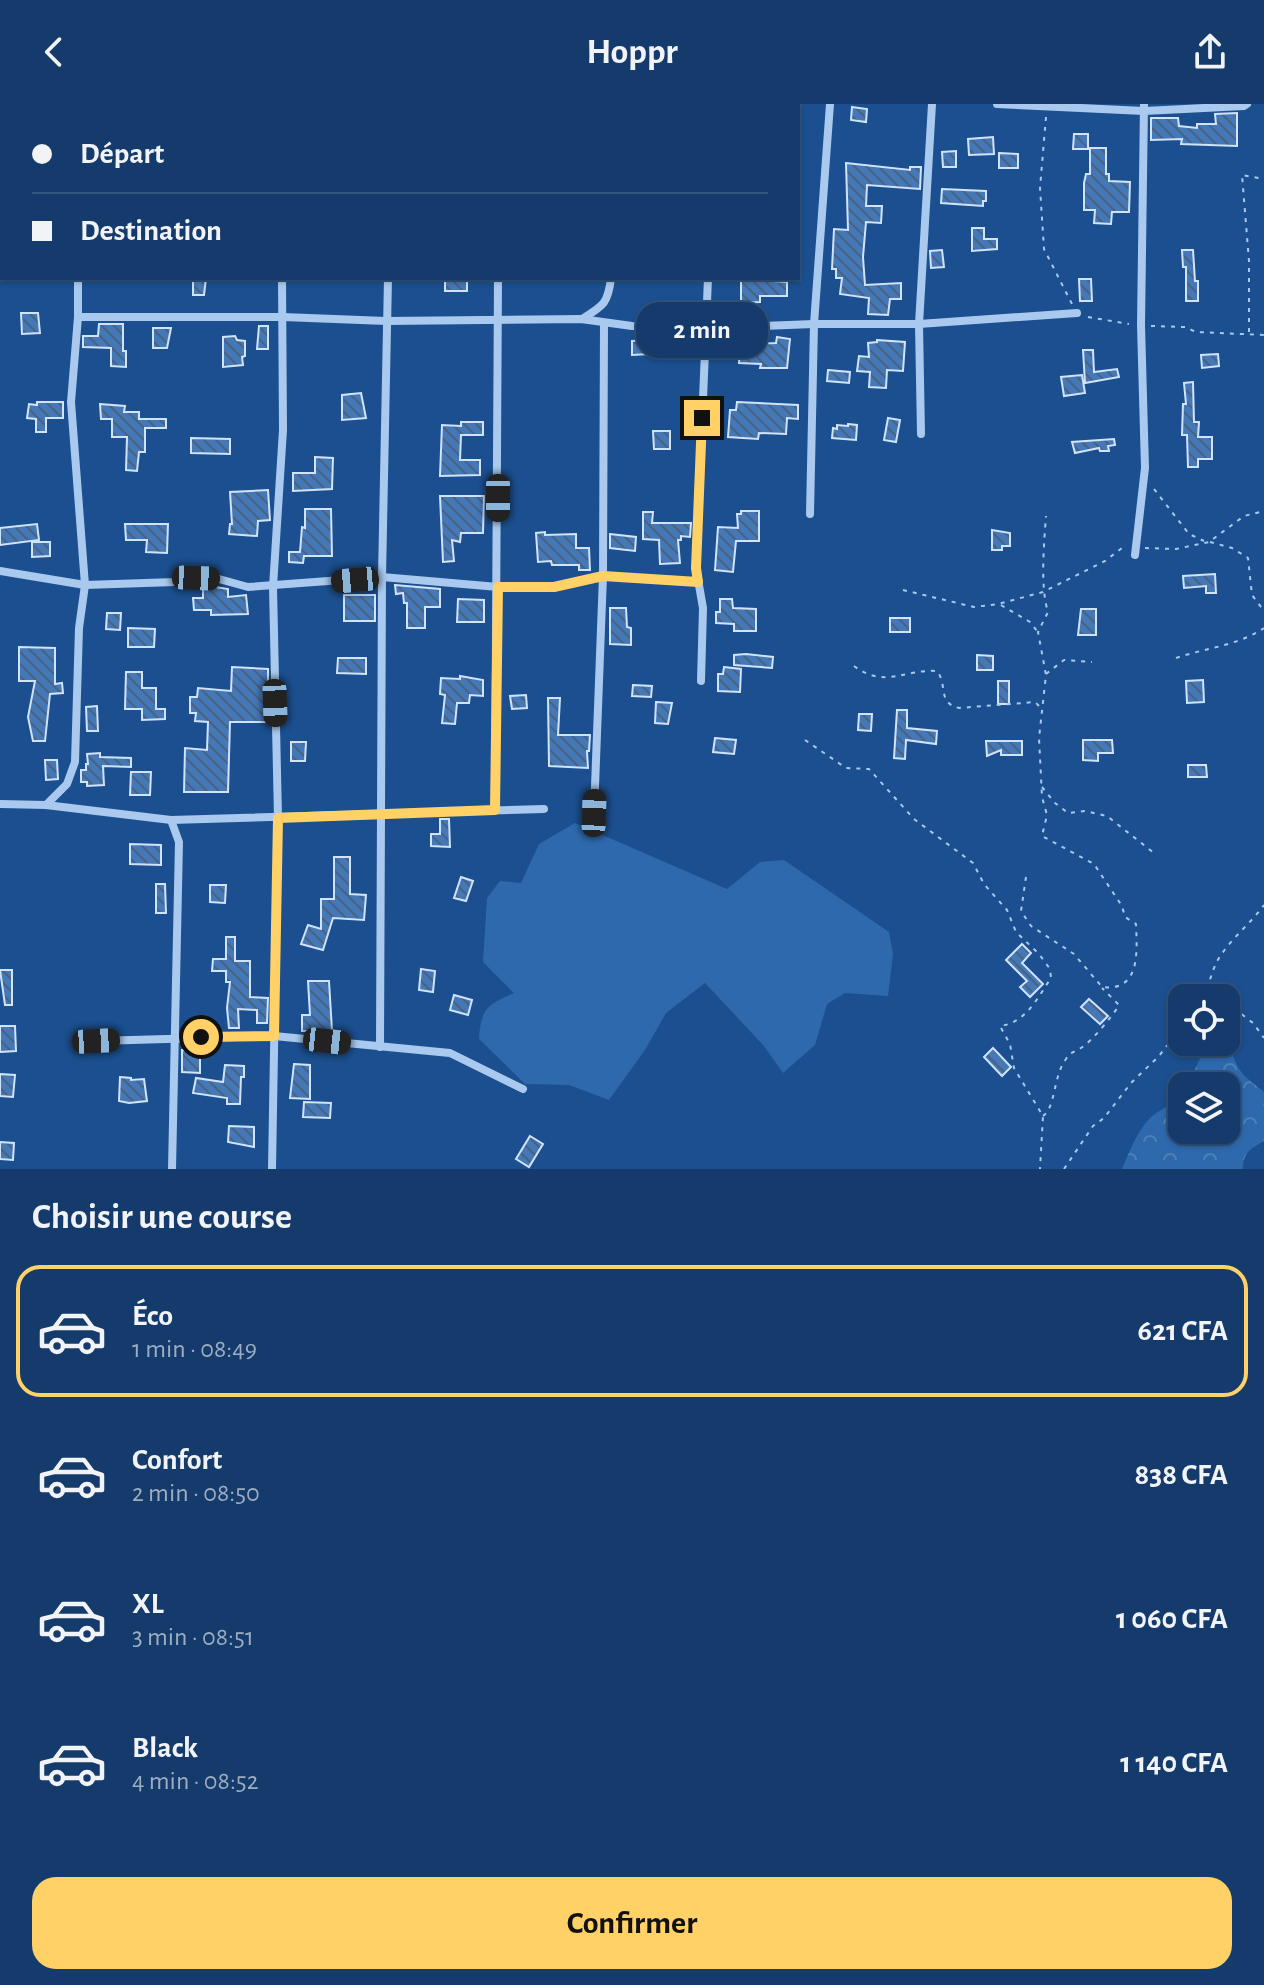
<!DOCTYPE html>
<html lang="fr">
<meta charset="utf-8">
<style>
body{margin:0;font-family:"Alegreya Sans",sans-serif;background:#214673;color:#f1f3f6;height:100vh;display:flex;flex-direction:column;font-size:30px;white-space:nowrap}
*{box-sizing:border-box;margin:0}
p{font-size:26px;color:#9dadc1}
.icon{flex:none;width:44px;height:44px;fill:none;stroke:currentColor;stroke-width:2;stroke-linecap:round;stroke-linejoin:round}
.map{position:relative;height:1065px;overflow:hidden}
.panel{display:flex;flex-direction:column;background:#143b6b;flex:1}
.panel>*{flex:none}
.guide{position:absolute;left:0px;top:0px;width:800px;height:176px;box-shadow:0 2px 6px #0004,0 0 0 2px #33557e;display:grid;align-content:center;height:176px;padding:0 32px;background:#143b6b}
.fabs{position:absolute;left:1168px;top:880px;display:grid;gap:16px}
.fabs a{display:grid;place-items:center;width:72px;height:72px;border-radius:16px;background:#143b6b;box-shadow:0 2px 6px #0004,0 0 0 2px #33557e;font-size:40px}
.end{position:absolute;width:36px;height:36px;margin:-18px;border:10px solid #ffd166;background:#111;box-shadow:0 0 0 4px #111}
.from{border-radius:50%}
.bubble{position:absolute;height:56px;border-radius:24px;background:#143b6b;box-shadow:0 2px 6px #0004,0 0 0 2px #33557e;font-size:26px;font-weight:700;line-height:56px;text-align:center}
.car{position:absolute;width:24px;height:48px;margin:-24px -12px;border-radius:10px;box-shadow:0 0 6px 2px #0007;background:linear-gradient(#222 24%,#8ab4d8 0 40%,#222 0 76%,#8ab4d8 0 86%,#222 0)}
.guide b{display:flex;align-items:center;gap:28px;height:76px;font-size:30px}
.guide b+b{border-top:2px solid #33557e}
.guide i{width:20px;height:20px;background:#f1f3f6}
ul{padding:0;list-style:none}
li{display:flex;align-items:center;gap:24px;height:132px;margin:0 16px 12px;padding:0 16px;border:4px solid transparent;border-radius:24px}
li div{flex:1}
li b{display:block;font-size:30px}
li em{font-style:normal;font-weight:700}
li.on{border-color:#ffd166}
li>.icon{width:72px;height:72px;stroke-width:1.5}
h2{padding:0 32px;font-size:36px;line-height:96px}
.action{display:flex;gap:16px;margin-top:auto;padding:16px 32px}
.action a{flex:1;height:92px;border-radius:24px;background:#ffd166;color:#111;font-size:32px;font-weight:700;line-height:92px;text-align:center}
header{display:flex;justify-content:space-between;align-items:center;height:104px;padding:0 32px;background:#143b6b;font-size:36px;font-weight:700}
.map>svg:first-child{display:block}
.green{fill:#2e69ad}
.forest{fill:url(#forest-crowns)}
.building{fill:url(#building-back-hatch);stroke:#cfe3fa;stroke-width:2}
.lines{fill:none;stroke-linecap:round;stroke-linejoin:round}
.path{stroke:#a9c9ee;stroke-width:2;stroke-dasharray:4 6;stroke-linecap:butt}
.street{stroke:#a9c9ee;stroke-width:8}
.route{stroke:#ffd166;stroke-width:10}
</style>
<header><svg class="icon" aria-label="back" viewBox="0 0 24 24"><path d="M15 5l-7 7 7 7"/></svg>Hoppr<svg class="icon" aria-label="share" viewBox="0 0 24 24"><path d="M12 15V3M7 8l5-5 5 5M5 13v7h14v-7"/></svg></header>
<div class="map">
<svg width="1264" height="1065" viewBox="0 0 1264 1065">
<defs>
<pattern id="forest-crowns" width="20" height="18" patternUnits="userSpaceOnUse" patternTransform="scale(2)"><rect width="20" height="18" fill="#2e69ad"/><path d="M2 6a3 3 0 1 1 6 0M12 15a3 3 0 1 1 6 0" fill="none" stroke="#4d80b9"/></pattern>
<pattern id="building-back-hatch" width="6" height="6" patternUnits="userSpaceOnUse" patternTransform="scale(2)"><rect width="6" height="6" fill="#4478b7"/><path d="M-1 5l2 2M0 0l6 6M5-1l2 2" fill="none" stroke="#486282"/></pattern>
</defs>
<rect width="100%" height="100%" fill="#1b4f8f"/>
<!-- green -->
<path class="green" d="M575 719 727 785 760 758 784 756 889 828 893 850 888 892 845 889 827 900 815 941 783 969 764 942 705 879 666 909 645 946 609 996 569 981 525 980 479 935C481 904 487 901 514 889L483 858 487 794 500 777 521 779 539 740Z"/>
<!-- forest -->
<path class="forest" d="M1212 938H1225C1235 949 1232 952 1238 963 1243 973 1255 980 1264 988V1037C1250 1045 1243 1049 1243 1065H1122C1130 1047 1136 1029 1150 1014 1159 1005 1172 1002 1182 992V1026H1226V982H1187L1203 948Z"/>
<!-- building -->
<g class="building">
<polygon points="852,3 867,5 866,18 851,16"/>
<polygon points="1237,9 1237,42 1181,40 1182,35 1151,36 1151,14 1178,14 1179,22 1197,24 1197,20 1216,20 1215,10"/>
<polygon points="1074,30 1088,30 1088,45 1073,45"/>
<polygon points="993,33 994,50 969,51 968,35"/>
<polygon points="1090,44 1106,44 1106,70 1109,70 1109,77 1130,78 1129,108 1112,108 1111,120 1094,119 1095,106 1084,106 1084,79 1086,70 1090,70"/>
<polygon points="956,47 956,63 943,63 942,48"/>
<polygon points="999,49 1018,50 1018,64 999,64"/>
<polygon points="846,59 910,66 910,63 921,63 920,85 867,81 866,102 882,102 881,119 866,118 863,153 865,181 901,179 901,195 890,195 888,211 868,210 869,194 840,190 842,174 836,174 836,165 832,165 834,125 848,126"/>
<polygon points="942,85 986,87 986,97 983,97 983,102 941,99"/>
<polygon points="972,124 984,124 984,135 997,135 997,145 972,147"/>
<polygon points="942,146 944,163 931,164 930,147"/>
<polygon points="1182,146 1193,146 1195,177 1198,177 1198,197 1186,197 1186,163 1183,163"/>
<polygon points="193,174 206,174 204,191 193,191"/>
<rect x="445" y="174" width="22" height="13"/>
<polygon points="741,175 787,178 787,192 760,192 760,198 741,199"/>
<polygon points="1079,175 1091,175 1092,197 1080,197"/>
<polygon points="21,209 38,209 40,229 22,230"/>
<polygon points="99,220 123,220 123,247 126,247 126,263 111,262 111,244 83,243 83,232 98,232"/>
<polygon points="259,222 268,222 268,245 257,245"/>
<polygon points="153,224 171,224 167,244 153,244"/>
<polygon points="235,232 237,236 245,237 245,252 242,253 243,261 223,263 223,233"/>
<polygon points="777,233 790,235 787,264 760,264 761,260 739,259 740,240 776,239"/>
<polygon points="649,236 650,250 632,251 632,237"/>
<polygon points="877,236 905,238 903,267 887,266 886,284 869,283 870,268 857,267 859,252 869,253 868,239 877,238"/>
<polygon points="1083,246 1093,246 1094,268 1117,265 1119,273 1085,279"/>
<polygon points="1218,250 1219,262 1202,264 1201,251"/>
<polygon points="828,266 850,268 849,279 827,277"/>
<polygon points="1082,271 1085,289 1064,292 1061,273"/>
<polygon points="1193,278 1194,318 1199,318 1198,333 1212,333 1212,355 1198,355 1198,363 1188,363 1187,331 1182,331 1183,300 1186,300 1184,279"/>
<polygon points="361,289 366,314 342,316 342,291"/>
<polygon points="37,298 63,298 63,314 46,314 46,328 36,328 36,315 27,314 29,300 37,301"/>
<polygon points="737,298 798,301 798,315 787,314 786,330 759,329 758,335 728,333 730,306 736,306"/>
<polygon points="100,300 125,302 124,308 139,308 139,315 166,315 166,324 145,324 145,348 139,348 137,367 126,366 127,333 112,333 112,315 101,315"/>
<polygon points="888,314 900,316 896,338 884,336"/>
<polygon points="461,318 483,318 483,331 461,331 460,356 480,356 480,371 440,372 442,321 461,322"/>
<polygon points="848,320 857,321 856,336 832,334 833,324 837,325 837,321 848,322"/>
<polygon points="653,327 670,327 670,345 654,345"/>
<polygon points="191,334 230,335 230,350 191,349"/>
<polygon points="1114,335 1115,341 1108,342 1109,347 1100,347 1099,344 1075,349 1072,338"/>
<polygon points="315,353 333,354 332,385 293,387 293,369 315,369"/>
<polygon points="268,386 270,416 258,417 257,432 229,430 230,420 232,420 230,388"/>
<polygon points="440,392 484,392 483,429 461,429 460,438 452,436 454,457 443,458"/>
<polygon points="305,405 331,405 332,452 304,452 303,459 289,458 289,448 300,448 302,423 305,424"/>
<polygon points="741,407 759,407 759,437 736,437 733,468 715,466 718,423 738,424 737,410 741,410"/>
<polygon points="643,408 653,408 652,419 691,419 690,433 681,432 681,436 678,436 680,459 660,460 659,436 643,435"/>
<polygon points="37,420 39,436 0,441 0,424"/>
<polygon points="125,420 168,420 167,449 146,448 147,436 126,436"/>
<polygon points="992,426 1010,429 1010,442 1002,442 1002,446 992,446"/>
<polygon points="545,428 545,431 576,430 576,444 589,444 590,466 579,466 579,461 552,461 551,457 538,458 536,429"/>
<polygon points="610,430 636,433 635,447 610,444"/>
<polygon points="32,438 50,438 50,452 32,453"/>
<polygon points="1215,470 1216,489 1206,489 1206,482 1184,484 1183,472"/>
<polygon points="203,481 228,485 228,493 246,491 248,510 211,511 211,506 194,506 193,494 203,494"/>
<polygon points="395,481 440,485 440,503 425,503 425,524 407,524 407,499 404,499 403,489 396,490"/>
<rect x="344" y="491" width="31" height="26"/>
<polygon points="458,495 484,496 484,518 457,518"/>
<polygon points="720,495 732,495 733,504 756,505 756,527 734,527 734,520 716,519 716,508 720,508"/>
<polygon points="610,504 626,504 627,523 631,524 631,541 610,540"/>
<polygon points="1081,505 1096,505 1096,531 1078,531"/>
<polygon points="107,509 121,509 120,526 106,525"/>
<rect x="890" y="514" width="20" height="14"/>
<polygon points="128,524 155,525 154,543 128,543"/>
<polygon points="19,543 55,544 55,580 62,579 63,589 50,590 45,637 33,637 28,613 35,577 19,577"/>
<polygon points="746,550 773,553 772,564 734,561 734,551"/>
<polygon points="977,551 993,552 993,566 977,566"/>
<polygon points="338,554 366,554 366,570 337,569"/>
<polygon points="232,563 268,565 268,618 230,618 228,688 184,688 185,644 207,646 208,618 195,617 196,609 190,609 190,593 197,593 198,584 231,587"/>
<polygon points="724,563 741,565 740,588 718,587 718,570 723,570"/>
<polygon points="126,568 142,568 142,584 156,584 156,605 165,605 165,615 142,616 142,605 125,605"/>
<polygon points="460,572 483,576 483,592 470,591 469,599 457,599 455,620 442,619 445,591 440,590 441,574 460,575"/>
<polygon points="1203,576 1204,598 1187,599 1186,577"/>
<rect x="998" y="577" width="11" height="23"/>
<polygon points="633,581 652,582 651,593 632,592"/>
<polygon points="526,591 527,604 512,605 510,592"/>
<polygon points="548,594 560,594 558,631 590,631 589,647 587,647 588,664 549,662"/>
<polygon points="656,598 672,599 668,620 655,619"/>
<polygon points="97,602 98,627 87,627 86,603"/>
<polygon points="897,606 907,606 907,624 937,627 936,640 906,636 905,655 894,654"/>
<polygon points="859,610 872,610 871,627 858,626"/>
<polygon points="715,634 736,636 734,650 713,648"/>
<polygon points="1083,636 1112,636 1113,649 1098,649 1098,657 1083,656"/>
<polygon points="986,637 1022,637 1022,651 1001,651 1001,646 987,652"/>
<polygon points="291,638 306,638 305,657 291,657"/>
<polygon points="100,649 100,653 131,654 131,663 103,662 104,681 87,682 87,678 81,678 81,666 86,666 86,660 88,660 87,650"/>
<polygon points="45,656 57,656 58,675 46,676"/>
<polygon points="1188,661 1206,661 1207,673 1188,673"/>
<polygon points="131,668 151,668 150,691 130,691"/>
<polygon points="440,715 449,715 450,743 431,742 431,730 440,730"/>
<polygon points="130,740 161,741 161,761 130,760"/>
<polygon points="334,753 350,753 350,790 366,791 364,816 333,814 323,846 301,840 308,821 321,825 321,795 334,795"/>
<polygon points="461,773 473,777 466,797 454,794"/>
<polygon points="156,780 165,780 166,809 156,809"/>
<polygon points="210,781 226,781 225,799 210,798"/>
<polygon points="226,833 235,833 235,857 250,857 250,893 268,894 267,919 257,919 257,906 238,905 239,924 229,924 227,904 230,878 226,878 226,867 212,867 213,855 226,855"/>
<polygon points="1022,840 1031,849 1022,859 1043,880 1030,893 1020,883 1027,877 1006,856"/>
<polygon points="421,865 435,867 433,888 419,886"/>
<polygon points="0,866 12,866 12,901 5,901"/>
<polygon points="308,877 329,877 332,927 302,927 302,911 310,911"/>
<polygon points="454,891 472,896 468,911 450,906"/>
<polygon points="1089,895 1108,912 1100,920 1081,903"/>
<polygon points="0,922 15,922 16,947 0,948"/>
<polygon points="993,944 1011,963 1002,972 984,953"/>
<polygon points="182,946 195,947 194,951 200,951 200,969 182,968"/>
<polygon points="294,960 310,961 310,995 290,994"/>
<polygon points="225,961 244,962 244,973 241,973 240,1000 227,1000 227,994 193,989 196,974 223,978"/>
<polygon points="0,970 15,971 13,993 0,992"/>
<polygon points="120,973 131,974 131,976 144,975 147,997 129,999 119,997"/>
<polygon points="304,998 331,999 330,1014 303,1013"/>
<polygon points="229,1022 254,1023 254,1043 228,1038"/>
<polygon points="530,1032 543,1040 529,1063 516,1055"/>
<polygon points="0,1038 14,1039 13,1056 0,1055"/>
</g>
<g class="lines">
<!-- path -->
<g class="path">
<polyline points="1046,13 1040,84 1044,145 1072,200"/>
<polyline points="1088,213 1129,220"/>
<polyline points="1151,222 1185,223 1196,228 1264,231"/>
<polyline points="1249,228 1249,157 1242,71 1264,75"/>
<polyline points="1154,385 1189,430 1204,437"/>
<polyline points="1210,438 1232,444 1248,454 1252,491 1264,507"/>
<polyline points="1145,444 1176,445 1209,438 1244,412 1264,407"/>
<polyline points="903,486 974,503 998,500 1043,488 1105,457 1122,444 1126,444"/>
<polyline points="1001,501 1030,518 1037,527"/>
<path d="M1176 554C1205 544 1237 542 1264 524"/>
<path d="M854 562C885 585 904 565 937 567 948 581 937 599 959 604L1035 598 1040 603"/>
<polyline points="1046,570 1064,556 1092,558"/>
<path d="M805 636 846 664 869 665 914 715 973 759 984 780 1007 806 1016 828 1039 850 1050 865 1051 874C1038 893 1026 919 1000 922L1010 940 1014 964 1043 1012 1040 1065"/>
<polyline points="1042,683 1055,699 1068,709 1085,707 1107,712 1154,749"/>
<path d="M1026 773 1021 807 1031 822 1074 850 1102 883C1141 888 1137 847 1136 820L1125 813 1122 802 1094 760 1042 732 1047 711 1042 693 1039 634 1046 571 1038 528 1048 508C1040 483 1044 440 1046 412"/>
<path d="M1203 894C1210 880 1212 863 1221 851 1233 833 1251 819 1264 801"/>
<polyline points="1226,898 1253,919 1264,934"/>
<path d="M1043 1012C1056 1003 1053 972 1066 955 1070 948 1075 948 1081 944 1091 938 1113 912 1119 901L1102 884"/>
<polyline points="1064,1065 1093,1022 1104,1014 1131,979 1159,952 1182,922"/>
</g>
<!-- street -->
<g class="street">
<polyline points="76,0 76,2"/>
<polyline points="282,0 282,2"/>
<polyline points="997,0 1144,7 1244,2 1247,0"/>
<polyline points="397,2 397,0"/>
<polyline points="502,2 502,0"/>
<polyline points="619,2 619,0"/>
<polyline points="715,2 715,0"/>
<polyline points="78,213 283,213 386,217 581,215 632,222 705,224 814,220 919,220 1077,209"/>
<path d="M582 215C603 202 608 200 611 174"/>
<polyline points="921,330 919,220 932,0"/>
<polyline points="810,410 814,220 830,0"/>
<polyline points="1135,451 1145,364 1141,221 1144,0"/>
<polyline points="0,467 85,481 175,478 196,474 219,475 248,483 382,473 498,483 554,483 603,472 698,478"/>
<polyline points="701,577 703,504 696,464 708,174"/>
<polyline points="0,700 46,701 171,716 544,705"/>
<polyline points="46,701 67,680 75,658 79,524 85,481 71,298 78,213 78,174"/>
<polyline points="495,706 498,174"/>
<polyline points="594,709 603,472 604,219"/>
<polyline points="171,716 179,738 172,1065"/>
<polyline points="96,937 274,932 450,949 523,985"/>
<polyline points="380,943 382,473 388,174"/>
<polyline points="272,1065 278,714 273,483 283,326 282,174"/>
</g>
</g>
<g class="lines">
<!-- route -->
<polyline class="route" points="201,933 274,932 278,714 495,706 498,483 554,483 603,472 698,478 696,464 702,314"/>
</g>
</svg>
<div class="fabs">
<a><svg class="icon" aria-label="locate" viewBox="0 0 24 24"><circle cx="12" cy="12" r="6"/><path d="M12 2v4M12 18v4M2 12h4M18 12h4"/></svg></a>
<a><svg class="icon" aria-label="layers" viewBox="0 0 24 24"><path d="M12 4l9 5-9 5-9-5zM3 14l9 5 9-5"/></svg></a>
</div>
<i class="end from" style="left:201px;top:933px"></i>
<i class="end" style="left:702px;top:314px"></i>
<div class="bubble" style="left:636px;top:198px;width:132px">2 min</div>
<i class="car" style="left:498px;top:394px;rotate:180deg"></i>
<i class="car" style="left:196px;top:474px;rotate:92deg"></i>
<i class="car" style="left:355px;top:476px;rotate:265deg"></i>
<i class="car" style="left:275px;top:599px;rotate:178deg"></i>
<i class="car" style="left:594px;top:709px;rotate:2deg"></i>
<i class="car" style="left:96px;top:937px;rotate:87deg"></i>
<i class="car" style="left:327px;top:937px;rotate:96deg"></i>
<div class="guide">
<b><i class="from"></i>Départ</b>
<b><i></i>Destination</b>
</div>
</div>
<section class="panel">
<h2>Choisir une course</h2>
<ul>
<li class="on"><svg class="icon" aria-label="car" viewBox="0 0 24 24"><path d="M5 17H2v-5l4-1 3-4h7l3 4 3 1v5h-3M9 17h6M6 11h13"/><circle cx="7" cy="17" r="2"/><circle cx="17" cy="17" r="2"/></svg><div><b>Éco</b><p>1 min · 08:49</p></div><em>621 CFA</em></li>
<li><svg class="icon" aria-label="car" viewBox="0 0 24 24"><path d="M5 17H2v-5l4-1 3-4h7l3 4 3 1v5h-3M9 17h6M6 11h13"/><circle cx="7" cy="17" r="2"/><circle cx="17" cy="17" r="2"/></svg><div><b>Confort</b><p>2 min · 08:50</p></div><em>838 CFA</em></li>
<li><svg class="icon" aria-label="car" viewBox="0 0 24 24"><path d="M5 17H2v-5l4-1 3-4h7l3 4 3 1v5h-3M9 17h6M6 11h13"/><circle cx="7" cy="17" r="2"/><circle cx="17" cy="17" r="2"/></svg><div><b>XL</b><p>3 min · 08:51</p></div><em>1 060 CFA</em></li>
<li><svg class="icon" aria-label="car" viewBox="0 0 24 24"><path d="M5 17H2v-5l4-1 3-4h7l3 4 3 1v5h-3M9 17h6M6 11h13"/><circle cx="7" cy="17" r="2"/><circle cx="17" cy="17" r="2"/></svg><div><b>Black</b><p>4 min · 08:52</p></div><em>1 140 CFA</em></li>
</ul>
<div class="action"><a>Confirmer</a></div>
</section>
